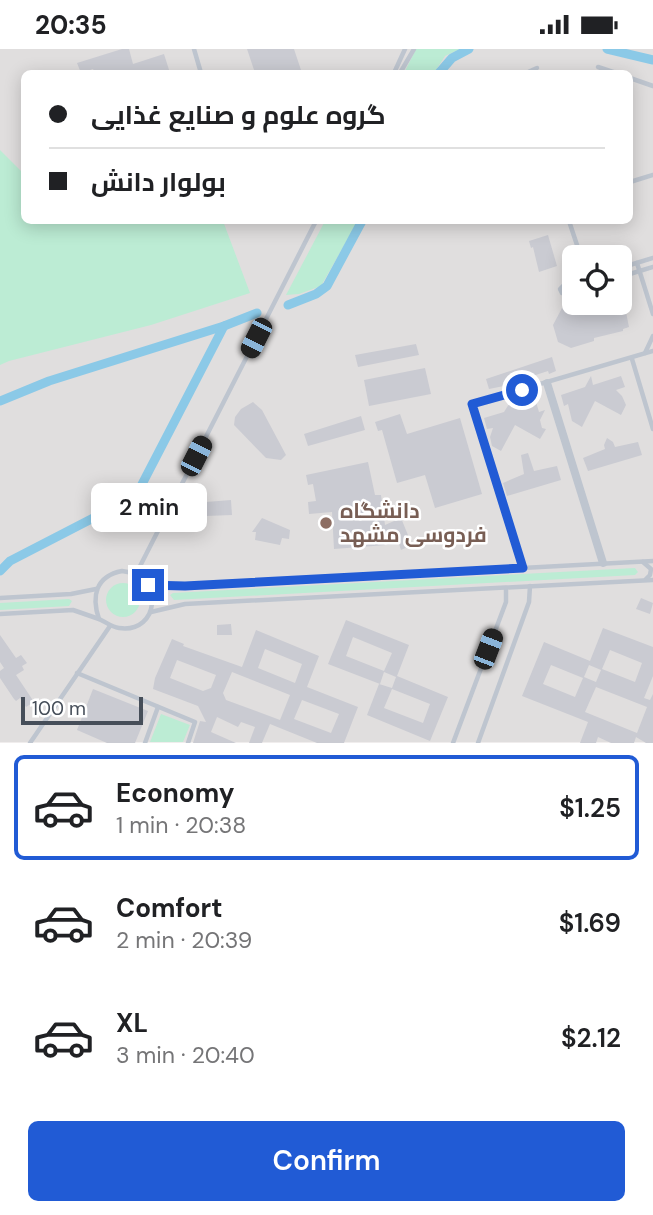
<!DOCTYPE html>
<meta charset="utf-8">
<style>
body{margin:0;font-family:"DM Sans",Cairo,sans-serif;background:#f6f6f6;color:#202124;height:100vh;display:flex;flex-direction:column;font-size:26px;white-space:nowrap}
*{box-sizing:border-box;margin:0}
p{font-size:23px;color:#757577}
.icon{flex:none;width:38px;height:38px;fill:none;stroke:currentColor;stroke-width:2;stroke-linecap:round;stroke-linejoin:round}
.map{position:relative;height:694px;overflow:hidden}
.details{display:flex;flex-direction:column;background:#fff;flex:1}
.details>*{flex:none}
.guide{position:absolute;left:21px;top:21px;width:612px;height:154px;border-radius:10px;box-shadow:0 4px 18px #0003;display:grid;align-content:center;height:154px;padding:0 28px;background:#fff}
.tools{position:absolute;left:562px;top:196px;display:grid;gap:14px}
.tools a{display:grid;place-items:center;width:70px;height:70px;border-radius:10px;background:#fff;box-shadow:0 4px 18px #0003;font-size:35px}
.scale{position:absolute;left:21px;bottom:18px;width:122px;box-sizing:border-box;padding-left:7px;border:4px solid #464e59;border-top:0;font-size:19px;line-height:24px;white-space:nowrap;color:#464e59;-webkit-text-stroke:5px #fff;paint-order:stroke}
.end{position:absolute;width:32px;height:32px;margin:-16px;border:9px solid #215bd5;background:#fff;box-shadow:0 0 0 4px #fff}
.from{border-radius:50%}
.bubble{position:absolute;height:49px;border-radius:10px;background:#fff;box-shadow:0 4px 18px #0003;font-size:23px;font-weight:600;line-height:49px;text-align:center}
.car{position:absolute;width:21px;height:42px;margin:-21px -10px;border-radius:9px;box-shadow:0 0 5px 2px #0007;background:linear-gradient(#222 24%,#8ab4d8 0 40%,#222 0 76%,#8ab4d8 0 86%,#222 0)}
.guide b{display:flex;align-items:center;gap:24px;height:66px;font-size:26px}
.guide b+b{border-top:2px solid #e0e0e0}
.guide i{width:18px;height:18px;background:#202124}
ul{padding:12px 0 0;list-style:none}
li{display:flex;align-items:center;gap:21px;height:105px;margin:0 14px 10px;padding:0 14px;border:4px solid transparent;border-radius:10px}
li div{flex:1}
li b{display:block;font-size:26px}
li em{font-style:normal;font-weight:600}
li.current{border-color:#215bd5}
li>.icon{width:63px;height:63px;stroke-width:1.5}
.primary-button{display:flex;gap:14px;margin-top:auto;padding:14px 28px}
.primary-button a{flex:1;height:80px;border-radius:10px;background:#215bd5;color:#fff;font-size:28px;font-weight:600;line-height:80px;text-align:center}
.status{display:flex;justify-content:space-between;align-items:center;height:49px;padding:0 35px;background:#fff;direction:ltr}
.status svg{height:19px;fill:currentColor}
.map>svg:first-child{display:block}
.education{fill:#e0dede;fill-rule:evenodd}
.green{fill:#bcecd4}
.lines{fill:none;stroke-linecap:round;stroke-linejoin:round}
.canal{stroke:#8bc9e7;stroke-width:9}
.building{fill:#cacbd2;fill-rule:evenodd}
.lane{stroke:#bec5cf;stroke-width:4.5}
.street{stroke:#bec5cf;stroke-width:8}
.route{stroke:#215bd5;stroke-width:9}
.education-dot{fill:#8d6e63;stroke:#fff;stroke-width:2.5}
.labels{text-anchor:middle;stroke-width:5;stroke-linejoin:round;paint-order:stroke}
.education-label{font-size:21px;font-weight:bold;fill:#785e54;stroke:#fff;text-anchor:start}
</style>
<div class="status"><b>20:35</b><svg viewBox="0 0 49 12"><path d="M0 12V9h3v3zM5 12V6h3v6zM10 12V3h3v9zM15 12V0h3v12zM26 1h20v11H26zM47 4h2v5h-2z"/></svg></div>
<div class="map">
<svg width="653" height="694" viewBox="0 0 653 694">
<rect width="100%" height="100%" fill="#f0eded"/>
<!-- education -->
<path class="education" d="M0 0H653V693H0ZM24 24H630V172H24ZM574 208H620V254H574Z"/>
<!-- green -->
<g class="green">
<polygon points="416,0 460,0 445,7 434,24 404,24"/>
<polygon points="0,101 24,125 24,172 223,172 250,244 151,276 9,312 0,316"/>
<polygon points="325,172 358,172 321,237 299,245 286,246"/>
<polygon points="635,519 638,523 635,526 174,551 170,546 173,544"/>
<circle cx="123" cy="551" r="17"/>
<polygon points="69,550 72,552 69,557 0,561 0,554"/>
<polygon points="161,665 190,676 183,693 150,693"/>
</g>
<g class="lines">
<!-- canal -->
<g class="canal">
<polyline points="607,0 653,11"/>
<polyline points="439,24 452,9 469,0"/>
<polyline points="288,256 316,245 327,237 362,172"/>
<polyline points="0,352 49,332 224,277 257,264"/>
<polyline points="0,522 10,512 132,449 139,441 224,277"/>
</g>
</g>
<!-- building -->
<g class="building">
<polygon points="122,0 129,0 133,15 164,5 170,24 95,24 93,20 81,24 77,14"/>
<polygon points="247,0 294,0 302,24 255,24"/>
<polygon points="548,186 557,217 539,223 533,198 531,199 529,192"/>
<polygon points="580,254 589,254 590,258 602,254 621,254 623,258 625,258 629,278 623,280 623,282 594,289 594,292 571,299 558,293 553,276 562,259"/>
<polygon points="416,295 419,306 358,318 355,306"/>
<polygon points="552,308 556,322 549,325 548,322 514,333 513,335 489,340 486,330"/>
<polygon points="425,319 431,345 369,357 364,331"/>
<polygon points="591,327 593,336 621,327 625,338 616,341 622,347 626,356 621,366 595,352 582,378 572,372 568,355 564,357 561,346 585,338"/>
<polygon points="253,353 262,361 286,406 281,411 266,409 234,376 235,368 241,360"/>
<polygon points="536,353 539,363 545,361 540,371 542,379 546,380 540,390 515,376 501,402 492,397 490,388 493,379 487,380 484,369 504,363 509,355 516,359"/>
<polygon points="400,365 407,385 460,369 482,445 435,459 425,426 397,434 382,381 378,382 375,373"/>
<polygon points="361,367 365,381 308,397 304,385"/>
<polygon points="607,389 613,393 615,398 638,393 642,406 588,422 583,409 605,400 604,396"/>
<polygon points="528,404 534,422 557,417 561,431 507,447 503,434 524,425 521,406"/>
<polygon points="368,413 375,446 381,446 385,476 401,469 412,496 401,501 399,495 334,500 332,463 309,465 308,453 316,452 313,435 308,436 306,426"/>
<polygon points="231,451 232,466 206,467 206,453"/>
<polygon points="262,469 290,481 289,490 282,489 280,496 255,491 256,483 252,483"/>
<polygon points="641,549 653,554 650,565 636,560"/>
<path d="M346 571 409 596 397 627 448 648 430 692 367 666 379 635 392 639 396 628 384 623 380 635 328 615ZM353 588 392 604 384 622 346 607ZM392 640 430 655 423 674 384 659Z"/>
<polygon points="231,575 232,586 217,586 217,576"/>
<path d="M603 579 653 598V627L644 649 650 651 653 645V694H646L636 688 634 694H611L598 688 596 694H580L588 673 522 647 544 593 590 612ZM610 601 642 614 635 633 602 620ZM551 616 583 629 575 648 543 635ZM589 616 601 621 596 633 584 628ZM596 638 647 658 637 684 585 663Z"/>
<path d="M256 581 319 607 307 638 358 658 344 694H317L270 675 262 694H249L255 678 241 673 238 678 217 668 211 683 236 694H193L200 672 206 673 198 657 153 640 155 629 172 590 184 595 183 597 242 618ZM265 600 302 615 295 634 258 619ZM177 611 216 626 211 639 203 642 170 629ZM232 623 290 646 280 671 226 651 223 644ZM302 651 339 665 331 684 294 670Z"/>
<polygon points="0,586 16,609 21,606 27,614 22,617 24,621 16,626 34,653 26,658 20,649 16,652 14,650 0,629 0,622 4,619 0,613"/>
<polygon points="93,640 148,662 135,694 107,694 77,681"/>
</g>
<g class="lines">
<!-- lane -->
<g class="lane">
<polyline points="194,0 201,24"/>
<polyline points="598,18 616,24"/>
<polyline points="394,24 405,0"/>
<polyline points="400,24 414,0"/>
<polyline points="526,24 537,19"/>
<polyline points="630,29 653,37"/>
<polyline points="630,133 653,126"/>
<polyline points="569,172 581,208"/>
<polyline points="637,214 653,265"/>
<polyline points="620,219 653,209"/>
<polyline points="620,228 653,218"/>
<polyline points="574,233 564,236 560,240 562,244 574,242"/>
<polyline points="645,304 653,287"/>
<polyline points="632,310 653,380"/>
<polyline points="643,513 651,520 650,526 646,530"/>
<polyline points="523,519 472,355 653,302"/>
<path d="M122 522C165 526 160 585 119 579 111 578 106 573 99 570 91 547 96 527 122 522Z"/>
<polyline points="136,525 316,172"/>
<polyline points="147,536 185,537 653,512"/>
<polyline points="0,549 71,545 96,540"/>
<polyline points="151,563 185,555 653,531"/>
<polyline points="0,565 73,561 99,570"/>
<polyline points="77,624 195,673 188,694"/>
<polyline points="30,694 110,577"/>
<polyline points="145,694 158,658"/>
<polyline points="453,694 506,553 506,539"/>
<polyline points="478,694 529,553 530,537"/>
</g>
<!-- street -->
<polyline class="street" points="547,334 603,514"/>
</g>
<g class="lines">
<!-- route -->
<polyline class="route" points="148,536 185,537 523,519 472,355 522,341"/>
</g>
<!-- markers -->
<circle class="education-dot" cx="326" cy="474" r="7"/>
<g class="labels">
<!-- education labels -->
<g class="education-label">
<text x="340" y="469">دانشگاه<tspan x="340" dy="24">فردوسی مشهد</tspan></text>
</g>
</g>
</svg>
<div class="tools">
<a><svg class="icon" aria-label="locate" viewBox="0 0 24 24"><circle cx="12" cy="12" r="6"/><path d="M12 2v4M12 18v4M2 12h4M18 12h4"/></svg></a>
</div>
<div class="scale">100 m</div>
<i class="end from" style="left:522px;top:341px"></i>
<i class="end" style="left:148px;top:536px"></i>
<div class="bubble" style="left:91px;top:434px;width:116px">2 min</div>
<i class="car" style="left:256px;top:289px;rotate:207deg"></i>
<i class="car" style="left:196px;top:407px;rotate:27deg"></i>
<i class="car" style="left:488px;top:600px;rotate:21deg"></i>
<div class="guide">
<b><i class="from"></i>گروه علوم و صنایع غذایی</b>
<b><i></i>بولوار دانش</b>
</div>
</div>
<section class="details">
<ul>
<li class="current"><svg class="icon" aria-label="car" viewBox="0 0 24 24"><path d="M5 17H2v-5l4-1 3-4h7l3 4 3 1v5h-3M9 17h6M6 11h13"/><circle cx="7" cy="17" r="2"/><circle cx="17" cy="17" r="2"/></svg><div><b>Economy</b><p>1 min · 20:38</p></div><em>$1.25</em></li>
<li><svg class="icon" aria-label="car" viewBox="0 0 24 24"><path d="M5 17H2v-5l4-1 3-4h7l3 4 3 1v5h-3M9 17h6M6 11h13"/><circle cx="7" cy="17" r="2"/><circle cx="17" cy="17" r="2"/></svg><div><b>Comfort</b><p>2 min · 20:39</p></div><em>$1.69</em></li>
<li><svg class="icon" aria-label="car" viewBox="0 0 24 24"><path d="M5 17H2v-5l4-1 3-4h7l3 4 3 1v5h-3M9 17h6M6 11h13"/><circle cx="7" cy="17" r="2"/><circle cx="17" cy="17" r="2"/></svg><div><b>XL</b><p>3 min · 20:40</p></div><em>$2.12</em></li>
</ul>
<div class="primary-button"><a>Confirm</a></div>
</section>
